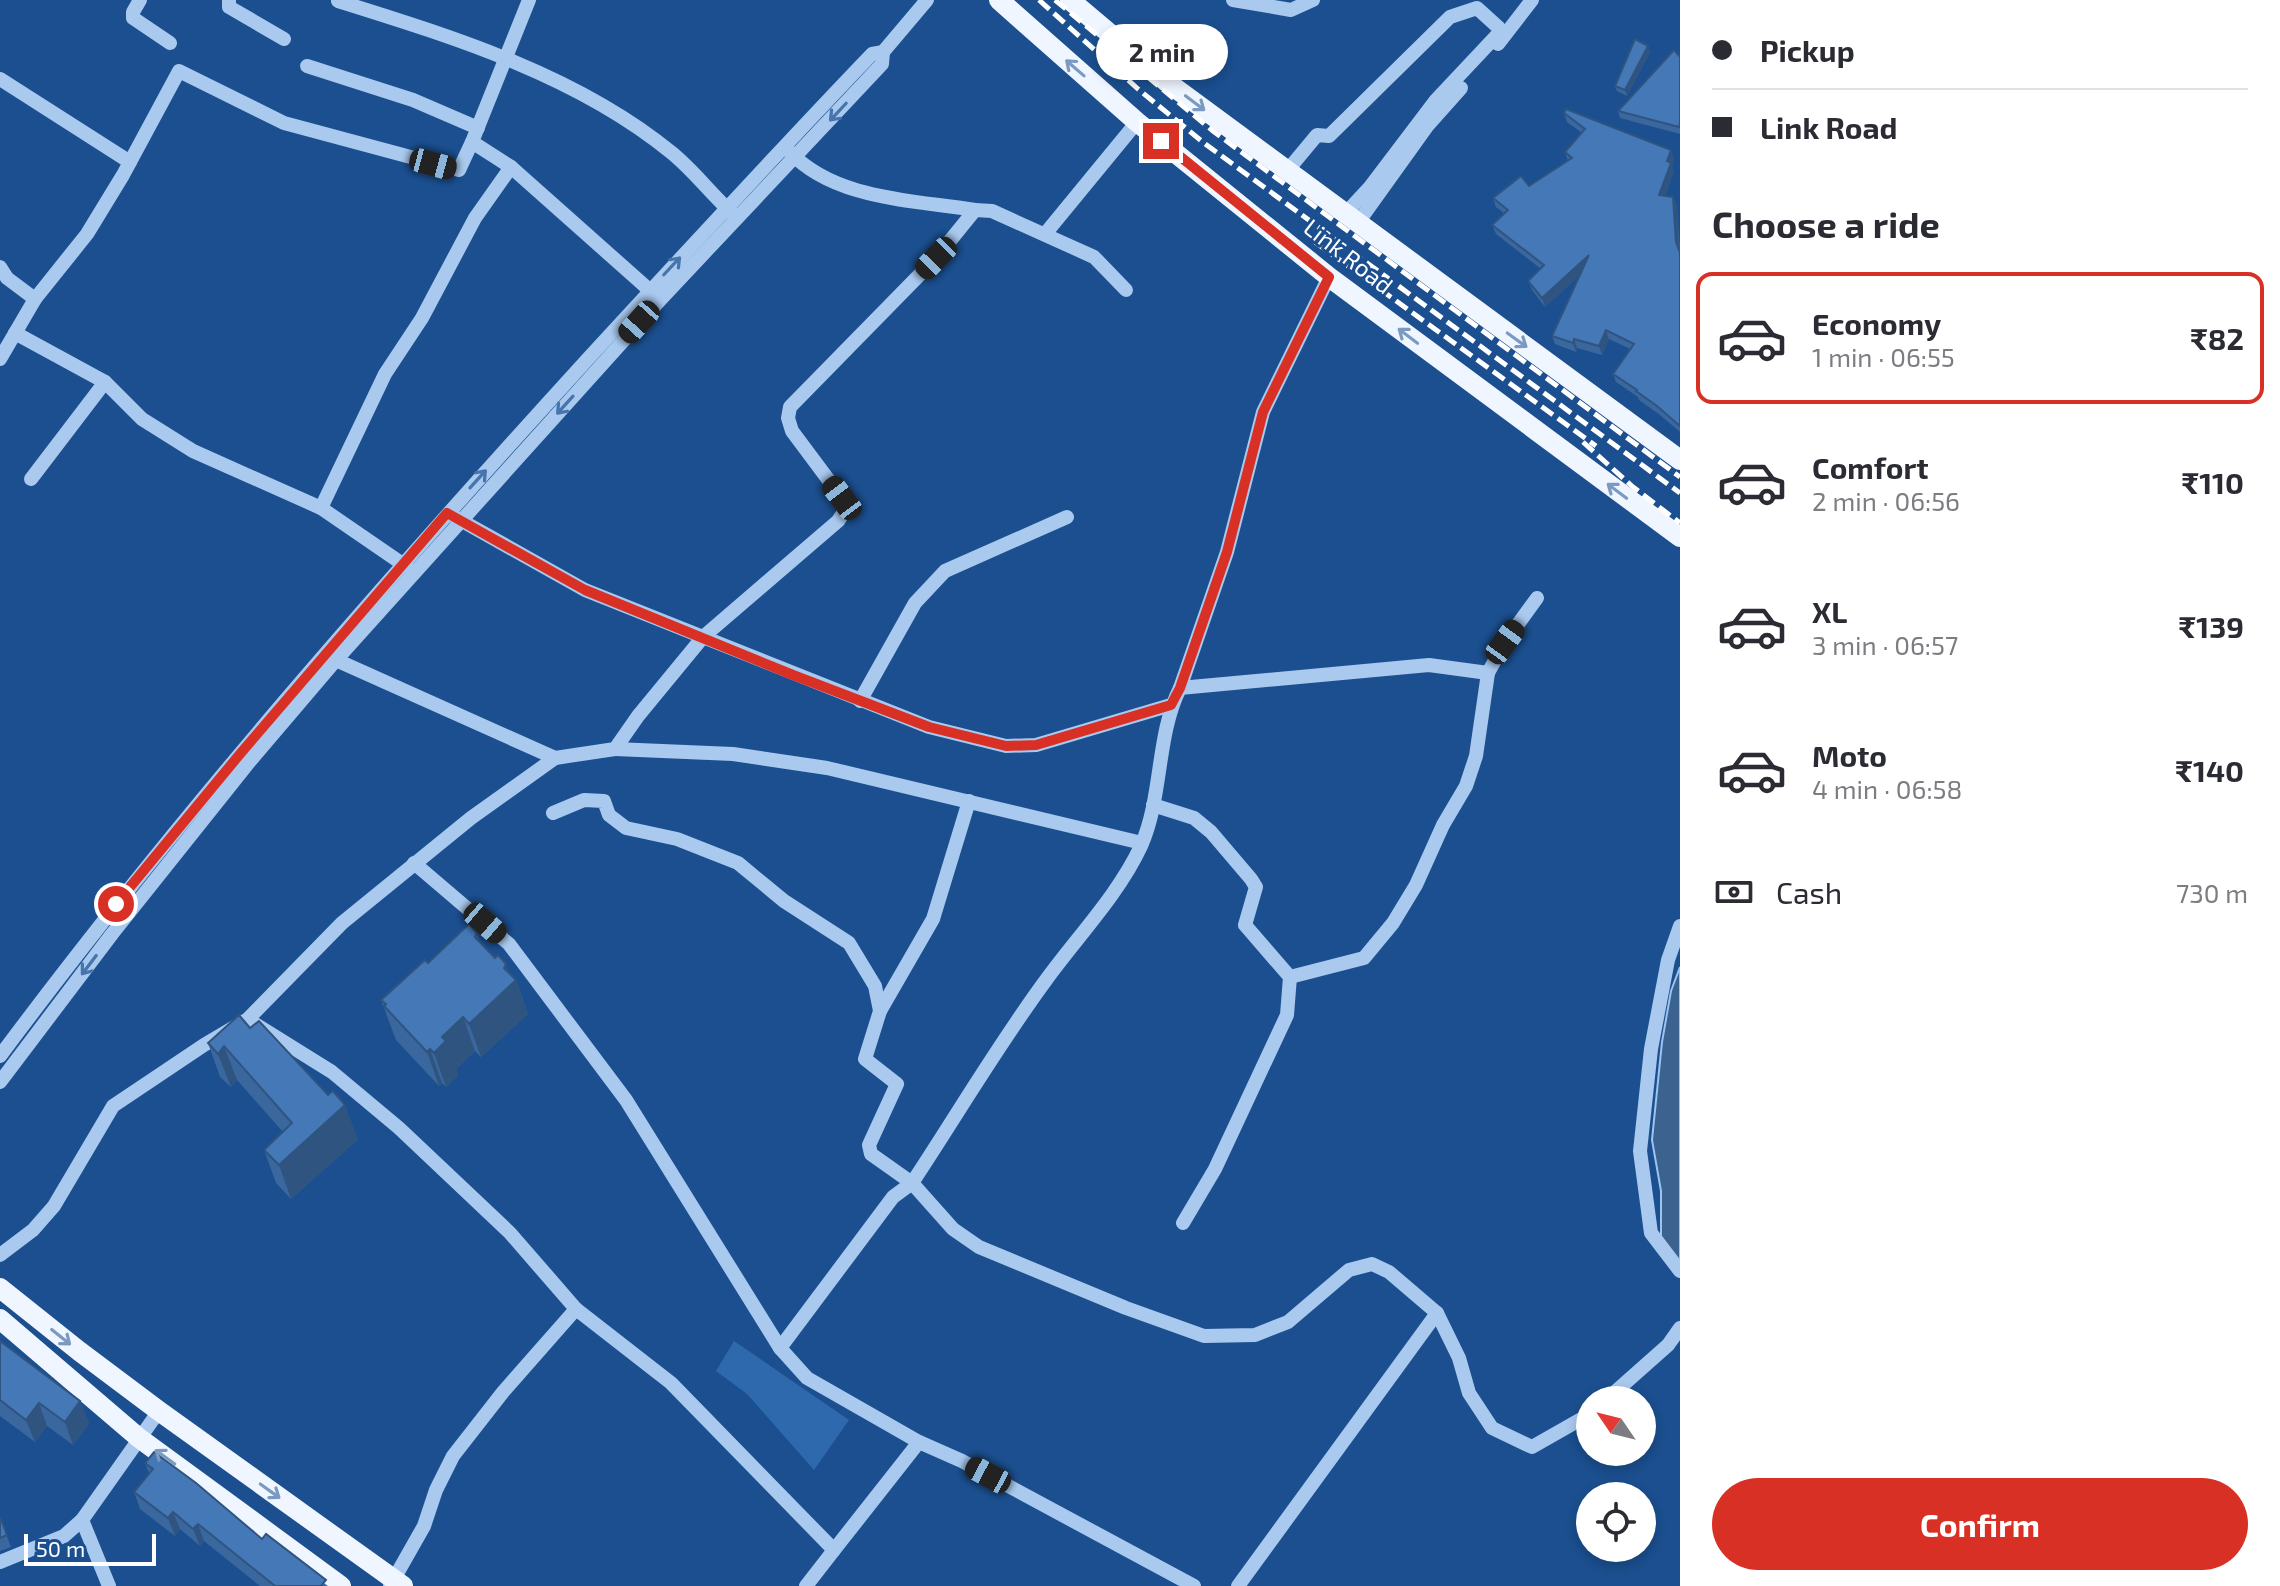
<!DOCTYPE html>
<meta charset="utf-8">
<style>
body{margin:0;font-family:"Exo 2",sans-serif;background:#f2f2f3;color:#2b2b33;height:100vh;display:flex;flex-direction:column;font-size:30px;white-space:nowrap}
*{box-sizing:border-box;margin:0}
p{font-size:26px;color:#7c7c81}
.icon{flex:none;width:44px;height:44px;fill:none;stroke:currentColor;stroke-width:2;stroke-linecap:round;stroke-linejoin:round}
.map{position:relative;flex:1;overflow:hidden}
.drawer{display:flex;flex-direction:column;background:#fff;width:600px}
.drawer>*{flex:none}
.top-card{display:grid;align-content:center;height:176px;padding:0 32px;background:#fff}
.needle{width:52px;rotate:305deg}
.controls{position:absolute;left:1576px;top:1386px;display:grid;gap:16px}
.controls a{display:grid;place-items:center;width:80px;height:80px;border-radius:50%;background:#fff;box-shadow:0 4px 12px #0003;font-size:40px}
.scale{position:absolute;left:24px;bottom:20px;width:132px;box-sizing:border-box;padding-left:8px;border:4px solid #fff;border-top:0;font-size:22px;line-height:28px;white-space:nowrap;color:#fff;-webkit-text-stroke:6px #1b4f8f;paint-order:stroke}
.end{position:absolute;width:36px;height:36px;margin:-18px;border:10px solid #d93025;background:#fff;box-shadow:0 0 0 4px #fff}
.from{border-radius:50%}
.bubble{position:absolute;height:56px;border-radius:28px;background:#fff;box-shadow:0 4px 12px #0003;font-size:26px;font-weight:700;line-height:56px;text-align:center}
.car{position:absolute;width:24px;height:48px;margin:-24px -12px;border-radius:10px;box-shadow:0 0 6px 2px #0007;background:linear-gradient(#222 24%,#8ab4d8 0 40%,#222 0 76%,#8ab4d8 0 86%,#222 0)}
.top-card b{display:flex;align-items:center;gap:28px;height:76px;font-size:30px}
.top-card b+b{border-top:2px solid #e1e1e2}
.top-card i{width:20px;height:20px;background:#2b2b33}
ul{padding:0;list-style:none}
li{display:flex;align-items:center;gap:24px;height:132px;margin:0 16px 12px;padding:0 16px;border:4px solid transparent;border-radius:16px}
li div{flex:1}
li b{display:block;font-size:30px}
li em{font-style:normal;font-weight:700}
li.current{border-color:#d93025}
li>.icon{width:72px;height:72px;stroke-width:1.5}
h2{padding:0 32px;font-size:36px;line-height:96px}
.pay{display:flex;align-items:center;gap:20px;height:88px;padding:0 32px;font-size:30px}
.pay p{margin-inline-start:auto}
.primary-button{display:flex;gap:16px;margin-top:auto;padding:16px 32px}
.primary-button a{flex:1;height:92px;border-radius:48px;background:#d93025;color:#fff;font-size:32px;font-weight:700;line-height:92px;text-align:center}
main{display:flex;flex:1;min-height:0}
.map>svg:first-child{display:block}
.green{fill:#2e69ad}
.water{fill:#3c6290;stroke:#9cc4f0;stroke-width:2}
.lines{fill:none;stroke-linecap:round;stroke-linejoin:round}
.minor{stroke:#a9c9ee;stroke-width:14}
.major{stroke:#f0f6ff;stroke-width:20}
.rail{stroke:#fff;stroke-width:5;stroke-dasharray:14 6;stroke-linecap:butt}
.wall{fill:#3a679d}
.shaded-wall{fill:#305480}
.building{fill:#4478b7;stroke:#305480;stroke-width:2}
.oneway{stroke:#7b9ac1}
.oneway2{stroke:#4674ac}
.route{stroke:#d93025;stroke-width:10}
.labels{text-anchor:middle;stroke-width:6;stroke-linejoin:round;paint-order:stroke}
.street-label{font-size:24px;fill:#fff;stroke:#1b4f8f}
</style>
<main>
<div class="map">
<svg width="1680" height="1586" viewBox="0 0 1680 1586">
<rect width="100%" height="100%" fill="#1b4f8f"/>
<!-- green -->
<polygon class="green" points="734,1341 849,1420 814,1470 747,1394 716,1371"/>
<!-- water -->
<polygon class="water" points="1680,967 1680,1275 1661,1237 1661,1191 1652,1140 1662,1042 1671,991"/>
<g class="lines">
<!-- minor -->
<g class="minor">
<polyline points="140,0 133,12 133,18 170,43"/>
<polyline points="229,0 229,7 284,39"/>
<polyline points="1233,0 1291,10 1313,0"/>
<path d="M338 1C453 37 577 75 672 153 694 171 712 195 733 214"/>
<polyline points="1498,44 1532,0"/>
<polyline points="307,66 413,100 478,128"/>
<polyline points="0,79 130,162"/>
<path d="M789 151C834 200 914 200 975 210"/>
<polyline points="511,167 472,142 529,0"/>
<polyline points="1287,171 1317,135 1329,136 1450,17 1477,8 1499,28 1499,33 1436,100 1370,187 1345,214"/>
<polyline points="1357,224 1428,125 1461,88"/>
<polyline points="1045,234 1137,122"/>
<polyline points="0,267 7,278 35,299 0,359"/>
<polyline points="1126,290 1094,257 992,211 975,210 936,258 790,407 788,418 792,431 842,498 844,512 838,521 703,637 929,727 1006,746 1036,745 1171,705"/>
<polyline points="35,299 87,234 123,175 179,71 284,123 459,170 472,142"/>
<polyline points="15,333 105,382 142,419 193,451 321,508 407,567"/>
<polyline points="31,479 105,382"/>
<polyline points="321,508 385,374 422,318 475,218 511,167 655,295"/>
<polyline points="455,517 585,590 703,637 638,716 615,749 555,758"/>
<polyline points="1180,688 1429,665 1488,673"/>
<polyline points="860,701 915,603 945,571 1067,517"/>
<polyline points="615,749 733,754 827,768 1142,843"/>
<polyline points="1153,805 1194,818 1211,832 1251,879 1256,887 1245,925 1290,977 1287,1015 1215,1169 1183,1223"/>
<polyline points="553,813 584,800 604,801 609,815 626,828 677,839 738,863 784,901 849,943 875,986 880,1011 865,1059 897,1084 869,1145 871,1154 912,1183 953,1229 979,1247 1126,1308 1204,1336 1255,1335 1288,1322 1349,1270 1372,1264 1389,1272 1437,1313 1459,1358 1469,1393 1492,1428 1532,1447 1590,1414"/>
<polyline points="414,863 509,944 626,1100 780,1348"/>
<polyline points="1680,926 1668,960 1651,1049 1640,1151 1651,1233 1680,1271"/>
<polyline points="1290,977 1364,958 1393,923 1416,885 1443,825 1466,786 1476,756 1488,673 1505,642 1537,598"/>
<polyline points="880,1011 933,919 969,801"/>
<polyline points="255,1024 332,1072 399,1128 510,1233 576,1309 671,1383 834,1550 806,1586"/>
<path d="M0 1056C181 813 381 586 585 362 680 259 774 156 872 54L883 52 927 0"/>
<polyline points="0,1082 112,934 250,761 336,660 660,300 882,64 883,52"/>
<polyline points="0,1255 33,1230 54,1206 113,1106 204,1045 248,1019 342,923 471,818 555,758 336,660"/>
<polyline points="1606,1400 1668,1345 1680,1328"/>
<polyline points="82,1520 109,1586"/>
<polyline points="834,1550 919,1442"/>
<polyline points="0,1562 64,1536 82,1520 159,1411"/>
<polyline points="390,1586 424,1526 436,1490 453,1456 503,1392 576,1309"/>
<path d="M1194 1586 962 1461 919 1442 807 1378 780 1348 893 1197 912 1183C957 1115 998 1045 1046 980 1078 936 1118 895 1141 846 1163 796 1156 736 1180 688L1227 552 1263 412 1329 277"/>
<polyline points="1238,1586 1437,1313"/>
</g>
<!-- major -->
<g class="major">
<polyline points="999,0 1137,122 1329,277 1680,537"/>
<polyline points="1070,0 1167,82 1680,460"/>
<polyline points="0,1288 79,1351 159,1411 403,1586"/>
<polyline points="0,1319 139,1438 341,1586"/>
</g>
<!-- rail -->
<g class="rail">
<polyline points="1039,0 1138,89 1204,143 1680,493"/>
<polyline points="1055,0 1213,131 1680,477"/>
<polyline points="1315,242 1596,446"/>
<polyline points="1583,442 1633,487 1680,523"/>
</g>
</g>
<!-- wall -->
<g class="wall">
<polygon points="1648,46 1650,52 1627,96 1617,91 1615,86"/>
<polygon points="1680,57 1680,134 1620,118 1618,111"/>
<polygon points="1564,113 1674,158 1672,166 1674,171 1665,196 1673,197 1677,206 1680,253 1680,432 1660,415 1639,400 1638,397 1616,382 1613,374 1630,349 1609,339 1602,355 1577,348 1576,352 1555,344 1552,336 1580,275 1545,307 1532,290 1528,281 1541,269 1496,234 1492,225 1505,214 1496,207 1493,198 1529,186 1568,161 1565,152 1582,133 1567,122"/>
<polygon points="477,933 480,942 495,958 506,964 509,973 516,980 528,1014 481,1057 475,1051 456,1069 458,1075 446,1087 442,1083 439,1086 396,1040 381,1000 428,963"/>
<polygon points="250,1028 358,1139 291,1199 276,1183 264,1150 283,1132 237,1080 231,1087 220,1077 208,1043"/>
<polygon points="0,1341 80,1401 89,1424 73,1445 47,1426 35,1442 0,1416"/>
<polygon points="145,1463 262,1539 328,1586 260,1586 204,1541 200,1546 180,1529 175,1536 140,1509 134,1492 149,1473"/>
<polygon points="0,1517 11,1547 0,1551"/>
</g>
<!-- shaded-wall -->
<g class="shaded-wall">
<polygon points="1648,46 1650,52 1627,96 1625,90"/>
<polygon points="1671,150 1674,158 1672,166 1674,171 1663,204 1659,195"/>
<polygon points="1673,197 1677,206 1679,251 1676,242"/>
<polygon points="1589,255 1592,264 1545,307 1542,298"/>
<polygon points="1606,330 1609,339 1602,355 1599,346"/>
<polygon points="1574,339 1577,348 1576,352 1573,343"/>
<polygon points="506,964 513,983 516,980 528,1014 481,1057 469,1024"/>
<polygon points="463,1017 475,1051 456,1069 458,1075 446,1087 434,1053 442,1037"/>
<polygon points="224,1046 237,1080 231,1087 218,1054"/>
<polygon points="430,1049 442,1083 439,1086 427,1052"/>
<polygon points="345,1105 358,1139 291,1199 279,1165"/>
<polygon points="80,1401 89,1424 73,1445 65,1422"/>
<polygon points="39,1403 47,1426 35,1442 26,1420"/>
<polygon points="173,1512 180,1529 175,1536 168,1518"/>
<polygon points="198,1524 204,1541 200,1546 193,1529"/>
</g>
<!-- building -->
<g class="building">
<polygon points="1635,39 1648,46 1625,90 1615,86"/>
<polygon points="1674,50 1680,57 1680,122 1679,127 1618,111"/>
<polygon points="1566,109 1671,150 1667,161 1671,163 1659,195 1673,197 1676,242 1680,253 1680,426 1657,406 1636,391 1637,390 1613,374 1634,344 1606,330 1599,346 1574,339 1573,343 1552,336 1589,255 1542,298 1528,281 1544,265 1492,225 1508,210 1493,198 1521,176 1529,186 1572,158 1565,152 1585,129 1564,113"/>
<polygon points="469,924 477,933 475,937 495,958 498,955 506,964 504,968 516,980 469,1024 463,1017 442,1037 446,1041 434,1053 430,1049 427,1052 384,1006 386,1004 381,1000 425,960 428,963"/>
<polygon points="239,1015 250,1028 259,1021 328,1095 333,1091 345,1105 279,1165 264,1150 292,1123 224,1046 218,1054 208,1043"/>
<polygon points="0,1341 80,1401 65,1422 39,1403 26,1420 0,1400"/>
<polygon points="154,1452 196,1483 262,1539 266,1534 326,1580 321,1586 275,1586 198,1524 193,1529 173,1512 168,1518 134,1492 153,1469 145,1463"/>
<polygon points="0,1517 7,1535 0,1538"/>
</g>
<!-- one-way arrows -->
<defs><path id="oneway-shaft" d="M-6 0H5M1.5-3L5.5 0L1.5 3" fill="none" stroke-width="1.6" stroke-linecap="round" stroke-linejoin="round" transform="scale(2)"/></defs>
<g class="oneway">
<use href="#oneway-shaft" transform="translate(1075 68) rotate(-139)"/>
<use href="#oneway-shaft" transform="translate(1195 103) rotate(37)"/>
<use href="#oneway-shaft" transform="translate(1408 336) rotate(-143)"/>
<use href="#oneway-shaft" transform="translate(1517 340) rotate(36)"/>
<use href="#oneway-shaft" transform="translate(1617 491) rotate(-143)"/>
<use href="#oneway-shaft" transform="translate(61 1337) rotate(39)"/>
<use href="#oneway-shaft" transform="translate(165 1457) rotate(-144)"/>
<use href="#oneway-shaft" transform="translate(270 1491) rotate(36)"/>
</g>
<g class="oneway2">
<use href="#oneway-shaft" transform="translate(838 112) rotate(133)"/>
<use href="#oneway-shaft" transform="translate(672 266) rotate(-47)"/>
<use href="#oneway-shaft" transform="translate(565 405) rotate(132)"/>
<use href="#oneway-shaft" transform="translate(478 479) rotate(-48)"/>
<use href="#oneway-shaft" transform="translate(89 965) rotate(127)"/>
</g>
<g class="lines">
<!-- route -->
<polyline class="route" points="116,904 240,754 447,513 585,590 793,675 929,727 1006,746 1036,745 1171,705 1180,688 1227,552 1263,412 1329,277 1161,141"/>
</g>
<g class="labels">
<!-- street labels -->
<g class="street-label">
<text transform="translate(1348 257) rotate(38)" y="8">Link Road</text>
</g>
</g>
</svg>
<div class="controls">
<a><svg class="needle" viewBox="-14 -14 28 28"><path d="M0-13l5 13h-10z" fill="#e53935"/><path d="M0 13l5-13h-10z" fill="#7c7c81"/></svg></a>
<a><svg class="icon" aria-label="locate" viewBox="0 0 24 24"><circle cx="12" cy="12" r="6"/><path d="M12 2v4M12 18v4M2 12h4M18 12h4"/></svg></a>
</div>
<div class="scale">50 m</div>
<i class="end from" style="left:116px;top:904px"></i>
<i class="end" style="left:1161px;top:141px"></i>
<div class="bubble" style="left:1096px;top:24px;width:132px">2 min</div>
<i class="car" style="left:433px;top:164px;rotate:105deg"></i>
<i class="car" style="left:936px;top:258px;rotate:224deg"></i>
<i class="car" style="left:639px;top:322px;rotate:222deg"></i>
<i class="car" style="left:842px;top:498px;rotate:323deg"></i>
<i class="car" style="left:1505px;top:642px;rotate:36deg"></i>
<i class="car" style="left:485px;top:923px;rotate:131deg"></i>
<i class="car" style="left:988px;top:1475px;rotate:298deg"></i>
</div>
<section class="drawer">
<div class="top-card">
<b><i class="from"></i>Pickup</b>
<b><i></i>Link Road</b>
</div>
<h2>Choose a ride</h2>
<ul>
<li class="current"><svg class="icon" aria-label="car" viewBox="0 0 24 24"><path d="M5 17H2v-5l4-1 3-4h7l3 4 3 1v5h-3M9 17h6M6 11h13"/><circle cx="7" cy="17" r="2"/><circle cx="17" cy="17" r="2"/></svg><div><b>Economy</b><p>1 min · 06:55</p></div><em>₹82</em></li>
<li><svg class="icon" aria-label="car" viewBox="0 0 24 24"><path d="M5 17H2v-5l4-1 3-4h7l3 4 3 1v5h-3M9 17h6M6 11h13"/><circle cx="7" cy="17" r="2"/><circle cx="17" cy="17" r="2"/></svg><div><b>Comfort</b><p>2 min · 06:56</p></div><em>₹110</em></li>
<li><svg class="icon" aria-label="car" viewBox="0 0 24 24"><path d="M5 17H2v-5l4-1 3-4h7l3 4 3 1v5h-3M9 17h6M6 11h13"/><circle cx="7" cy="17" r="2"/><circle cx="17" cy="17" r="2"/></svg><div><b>XL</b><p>3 min · 06:57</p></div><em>₹139</em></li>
<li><svg class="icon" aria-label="car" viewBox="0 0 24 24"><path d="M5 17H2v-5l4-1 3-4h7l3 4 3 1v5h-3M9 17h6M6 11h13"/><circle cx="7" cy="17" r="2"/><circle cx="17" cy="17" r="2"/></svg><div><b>Moto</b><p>4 min · 06:58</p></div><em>₹140</em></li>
</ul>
<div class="pay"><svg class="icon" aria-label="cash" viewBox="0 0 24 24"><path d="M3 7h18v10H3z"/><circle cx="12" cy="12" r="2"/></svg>Cash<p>730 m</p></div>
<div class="primary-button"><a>Confirm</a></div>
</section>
</main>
